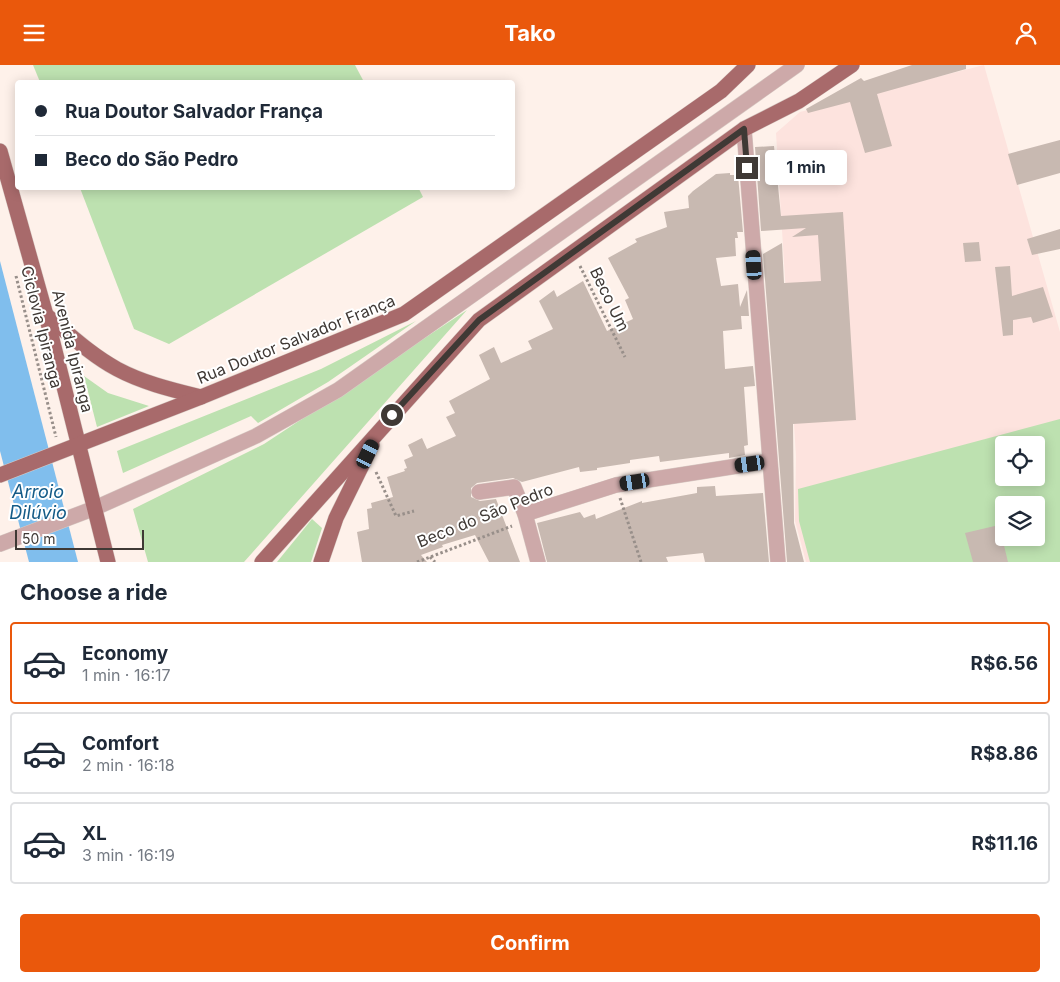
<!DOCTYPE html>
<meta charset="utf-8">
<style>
body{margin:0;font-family:Inter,sans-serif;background:#f2f2f3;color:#1f2937;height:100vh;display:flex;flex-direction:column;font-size:19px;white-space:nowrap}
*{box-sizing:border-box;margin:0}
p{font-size:16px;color:#747a83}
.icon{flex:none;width:28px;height:28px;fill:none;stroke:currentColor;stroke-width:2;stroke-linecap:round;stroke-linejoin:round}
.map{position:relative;height:497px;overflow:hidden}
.drawer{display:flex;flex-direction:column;background:#fff;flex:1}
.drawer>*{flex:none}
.guide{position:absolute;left:15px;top:15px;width:500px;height:110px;border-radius:5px;box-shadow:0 2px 12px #0003;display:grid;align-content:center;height:110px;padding:0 20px;background:#fff}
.fabs{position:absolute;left:995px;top:371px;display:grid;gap:10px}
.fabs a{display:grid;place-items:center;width:50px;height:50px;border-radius:5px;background:#fff;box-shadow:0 2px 12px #0003;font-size:25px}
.scale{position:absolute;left:15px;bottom:12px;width:129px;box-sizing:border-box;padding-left:5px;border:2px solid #3f3935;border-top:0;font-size:14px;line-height:18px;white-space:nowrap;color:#3f3935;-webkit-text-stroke:4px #fff;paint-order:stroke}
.end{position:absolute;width:22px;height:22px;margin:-11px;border:6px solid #3f3935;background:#fff;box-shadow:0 0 0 2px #fff}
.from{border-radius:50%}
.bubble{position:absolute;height:35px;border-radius:5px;background:#fff;box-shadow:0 2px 12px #0003;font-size:16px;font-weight:700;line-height:35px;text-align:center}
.car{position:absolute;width:15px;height:30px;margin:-15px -8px;border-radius:6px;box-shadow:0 0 4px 1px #0007;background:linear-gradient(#222 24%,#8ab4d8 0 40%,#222 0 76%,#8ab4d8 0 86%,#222 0)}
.guide b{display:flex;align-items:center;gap:18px;height:48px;font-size:19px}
.guide b+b{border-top:1px solid #e0e1e3}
.guide i{width:12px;height:12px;background:#1f2937}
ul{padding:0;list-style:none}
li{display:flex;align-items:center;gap:15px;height:82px;margin:0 10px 8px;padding:0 10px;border:2px solid #e0e1e3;border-radius:5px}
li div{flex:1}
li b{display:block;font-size:19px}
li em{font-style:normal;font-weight:700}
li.active{border-color:#ea580c}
li>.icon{width:45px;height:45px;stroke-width:1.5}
h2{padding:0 20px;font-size:22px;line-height:60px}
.action{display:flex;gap:10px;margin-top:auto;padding:10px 20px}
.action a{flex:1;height:58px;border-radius:5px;background:#ea580c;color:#fff;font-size:20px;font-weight:700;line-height:58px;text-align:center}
header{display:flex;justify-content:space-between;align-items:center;height:65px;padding:0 20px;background:#ea580c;color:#fff;font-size:22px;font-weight:700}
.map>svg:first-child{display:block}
.medical{fill:#fde3de;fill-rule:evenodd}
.green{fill:#bde1b0;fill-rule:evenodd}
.water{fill:#80beed}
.building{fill:#c8b9b1}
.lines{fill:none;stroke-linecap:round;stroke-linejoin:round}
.minor-casing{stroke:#d8ccc6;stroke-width:16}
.major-casing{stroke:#d8ccc6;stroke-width:16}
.path{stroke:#988f8a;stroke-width:3;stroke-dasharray:2.5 2.5;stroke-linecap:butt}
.minor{stroke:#cda9a9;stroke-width:15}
.major{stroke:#a86a6b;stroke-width:15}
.route{stroke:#3f3935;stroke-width:6}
.labels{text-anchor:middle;stroke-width:4;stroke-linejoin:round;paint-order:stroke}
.street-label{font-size:16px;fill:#3f3935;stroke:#fff}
.water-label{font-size:18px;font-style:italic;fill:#145b87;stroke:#fff}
</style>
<header><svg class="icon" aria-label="menu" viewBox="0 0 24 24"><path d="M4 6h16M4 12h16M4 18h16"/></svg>Tako<svg class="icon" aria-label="person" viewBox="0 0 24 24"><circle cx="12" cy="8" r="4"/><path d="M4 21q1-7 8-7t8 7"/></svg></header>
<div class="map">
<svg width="1060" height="497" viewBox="0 0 1060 497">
<rect width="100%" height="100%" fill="#fef1ea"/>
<!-- medical -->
<path class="medical" d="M984 0 1060 267V497H806L795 456 796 391 776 68 800 47ZM1004 380H1036V412H1004ZM1004 440H1036V472H1004Z"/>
<!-- green -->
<g class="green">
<polygon points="33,0 355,0 364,17 40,17"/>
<polygon points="418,122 423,132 169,279 134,264 80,123"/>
<polygon points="467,245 244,497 148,497 133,444 264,379"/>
<polygon points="416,256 328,317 258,358 251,351 123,408 117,386 321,304"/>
<polygon points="84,311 108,328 149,341 97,362"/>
<path d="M1060 354V497H810L799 456 798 424ZM1004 380H1036V412H1004ZM1004 440H1036V472H1004Z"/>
<polygon points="312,454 322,463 311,497 277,497"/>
</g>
<!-- water -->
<polygon class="water" points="0,196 78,497 29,497 0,386"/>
<!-- building -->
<g class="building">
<polygon points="912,0 966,0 966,4 877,29 892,81 865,88 850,37 808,48 806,44 861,13 864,16"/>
<polygon points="1060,75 1060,108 1017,120 1008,89"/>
<polygon points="774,81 781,151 843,147 856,355 793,359 794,458 804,497 787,497 763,189 782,178 784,218 821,216 818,170 792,172 806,163 761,166 755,82"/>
<polygon points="730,108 730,110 738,110 743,167 737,167 738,173 735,173 736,191 716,193 721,221 738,219 740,242 747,225 749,251 741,251 742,264 723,266 725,304 753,301 755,321 744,322 748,380 744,381 745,390 729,393 729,388 660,397 659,391 630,395 630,398 597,403 597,405 580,407 579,402 522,417 513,413 477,418 471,423 471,432 480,436 496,434 520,497 489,497 475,470 442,480 443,482 421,490 427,497 362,497 357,467 369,464 367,444 372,443 371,438 393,432 387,412 405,406 404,404 407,403 404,395 413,391 408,380 422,373 427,384 456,371 446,352 455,348 449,336 490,314 479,290 494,282 501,298 532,284 528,276 553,264 539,236 554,225 557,232 583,216 607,266 633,254 625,235 629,233 608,193 637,177 635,174 667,162 664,147 689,143 688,131 693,126 716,109"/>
<polygon points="1060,164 1060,184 1032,190 1027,174"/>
<polygon points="979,177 981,196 965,197 963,178"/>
<polygon points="1010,201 1012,231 1043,222 1053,252 1033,258 1031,252 1013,255 1013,270 1003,271 995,202"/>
<polygon points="715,421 716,431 763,428 769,497 705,497 703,488 666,492 668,497 547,497 537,458 580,447 584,453 595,449 596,454 642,436 642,438 697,428 697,422"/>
<polygon points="999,460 1008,497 973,497 965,468"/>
</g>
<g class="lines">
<!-- minor casing -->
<g class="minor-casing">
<g id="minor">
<polyline points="744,64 778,497"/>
<polyline points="479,427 514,422 525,449 538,497"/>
<polyline points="525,449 616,420 769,396"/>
<polyline points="0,479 95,443 256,371 338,325 797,0"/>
</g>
</g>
<!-- major casing -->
<g class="major-casing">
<g id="major">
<polyline points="0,86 46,250 108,497"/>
<path d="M46 250C69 269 91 290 117 304 143 318 173 325 201 332"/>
<polyline points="0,410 201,332 404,249 721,26 748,0"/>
<polyline points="262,497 479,255 744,64 799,36 852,0"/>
<polyline points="321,497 336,453 372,380"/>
</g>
</g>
<!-- path -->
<g class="path">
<polyline points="580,201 625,292"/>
<polyline points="16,211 56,372"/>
<polyline points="376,407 396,451 414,446"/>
<polyline points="620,433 641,497"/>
<polyline points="430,492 435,497"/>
<polyline points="417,497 512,461"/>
</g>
<!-- minor -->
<use href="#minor" class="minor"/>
<!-- major -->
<use href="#major" class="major"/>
</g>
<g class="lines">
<!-- route -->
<polyline class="route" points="392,350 479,255 744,64 747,103"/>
</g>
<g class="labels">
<!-- street labels -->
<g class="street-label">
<text transform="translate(610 234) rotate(64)" y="6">Beco Um</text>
<text transform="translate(42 262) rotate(76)" y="6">Ciclovia Ipiranga</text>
<text transform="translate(296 274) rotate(-22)" y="6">Rua Doutor Salvador França</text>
<text transform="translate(73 286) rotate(76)" y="6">Avenida Ipiranga</text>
<text transform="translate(485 450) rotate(-22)" y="6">Beco do São Pedro</text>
</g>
<!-- water labels -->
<g class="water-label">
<text x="38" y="433">Arroio<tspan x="38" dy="21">Dilúvio</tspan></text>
</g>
</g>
</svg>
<div class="fabs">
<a><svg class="icon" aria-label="locate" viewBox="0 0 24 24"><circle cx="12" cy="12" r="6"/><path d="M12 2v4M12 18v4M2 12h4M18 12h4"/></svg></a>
<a><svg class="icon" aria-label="layers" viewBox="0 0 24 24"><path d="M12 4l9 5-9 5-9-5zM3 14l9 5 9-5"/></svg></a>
</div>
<div class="scale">50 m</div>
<i class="end from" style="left:392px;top:350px"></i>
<i class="end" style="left:747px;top:103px"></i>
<div class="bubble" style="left:765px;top:85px;width:82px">1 min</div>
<i class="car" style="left:754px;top:200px;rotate:356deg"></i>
<i class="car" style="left:368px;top:389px;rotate:26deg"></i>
<i class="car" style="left:750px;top:399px;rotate:262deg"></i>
<i class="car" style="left:635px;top:417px;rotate:261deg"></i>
<div class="guide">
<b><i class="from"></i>Rua Doutor Salvador França</b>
<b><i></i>Beco do São Pedro</b>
</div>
</div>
<section class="drawer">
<h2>Choose a ride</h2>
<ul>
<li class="active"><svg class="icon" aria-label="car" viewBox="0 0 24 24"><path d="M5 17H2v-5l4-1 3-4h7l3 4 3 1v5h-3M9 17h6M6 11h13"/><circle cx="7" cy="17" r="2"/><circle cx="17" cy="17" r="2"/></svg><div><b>Economy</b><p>1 min · 16:17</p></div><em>R$6.56</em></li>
<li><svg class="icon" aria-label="car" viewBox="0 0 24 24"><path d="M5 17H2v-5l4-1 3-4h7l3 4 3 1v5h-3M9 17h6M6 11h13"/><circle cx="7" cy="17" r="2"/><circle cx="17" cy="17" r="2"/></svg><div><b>Comfort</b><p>2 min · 16:18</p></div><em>R$8.86</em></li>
<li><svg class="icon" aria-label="car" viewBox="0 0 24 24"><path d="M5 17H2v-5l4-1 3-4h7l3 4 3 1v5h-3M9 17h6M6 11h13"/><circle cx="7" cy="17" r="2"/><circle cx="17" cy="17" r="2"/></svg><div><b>XL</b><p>3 min · 16:19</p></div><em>R$11.16</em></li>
</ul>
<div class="action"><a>Confirm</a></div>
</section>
